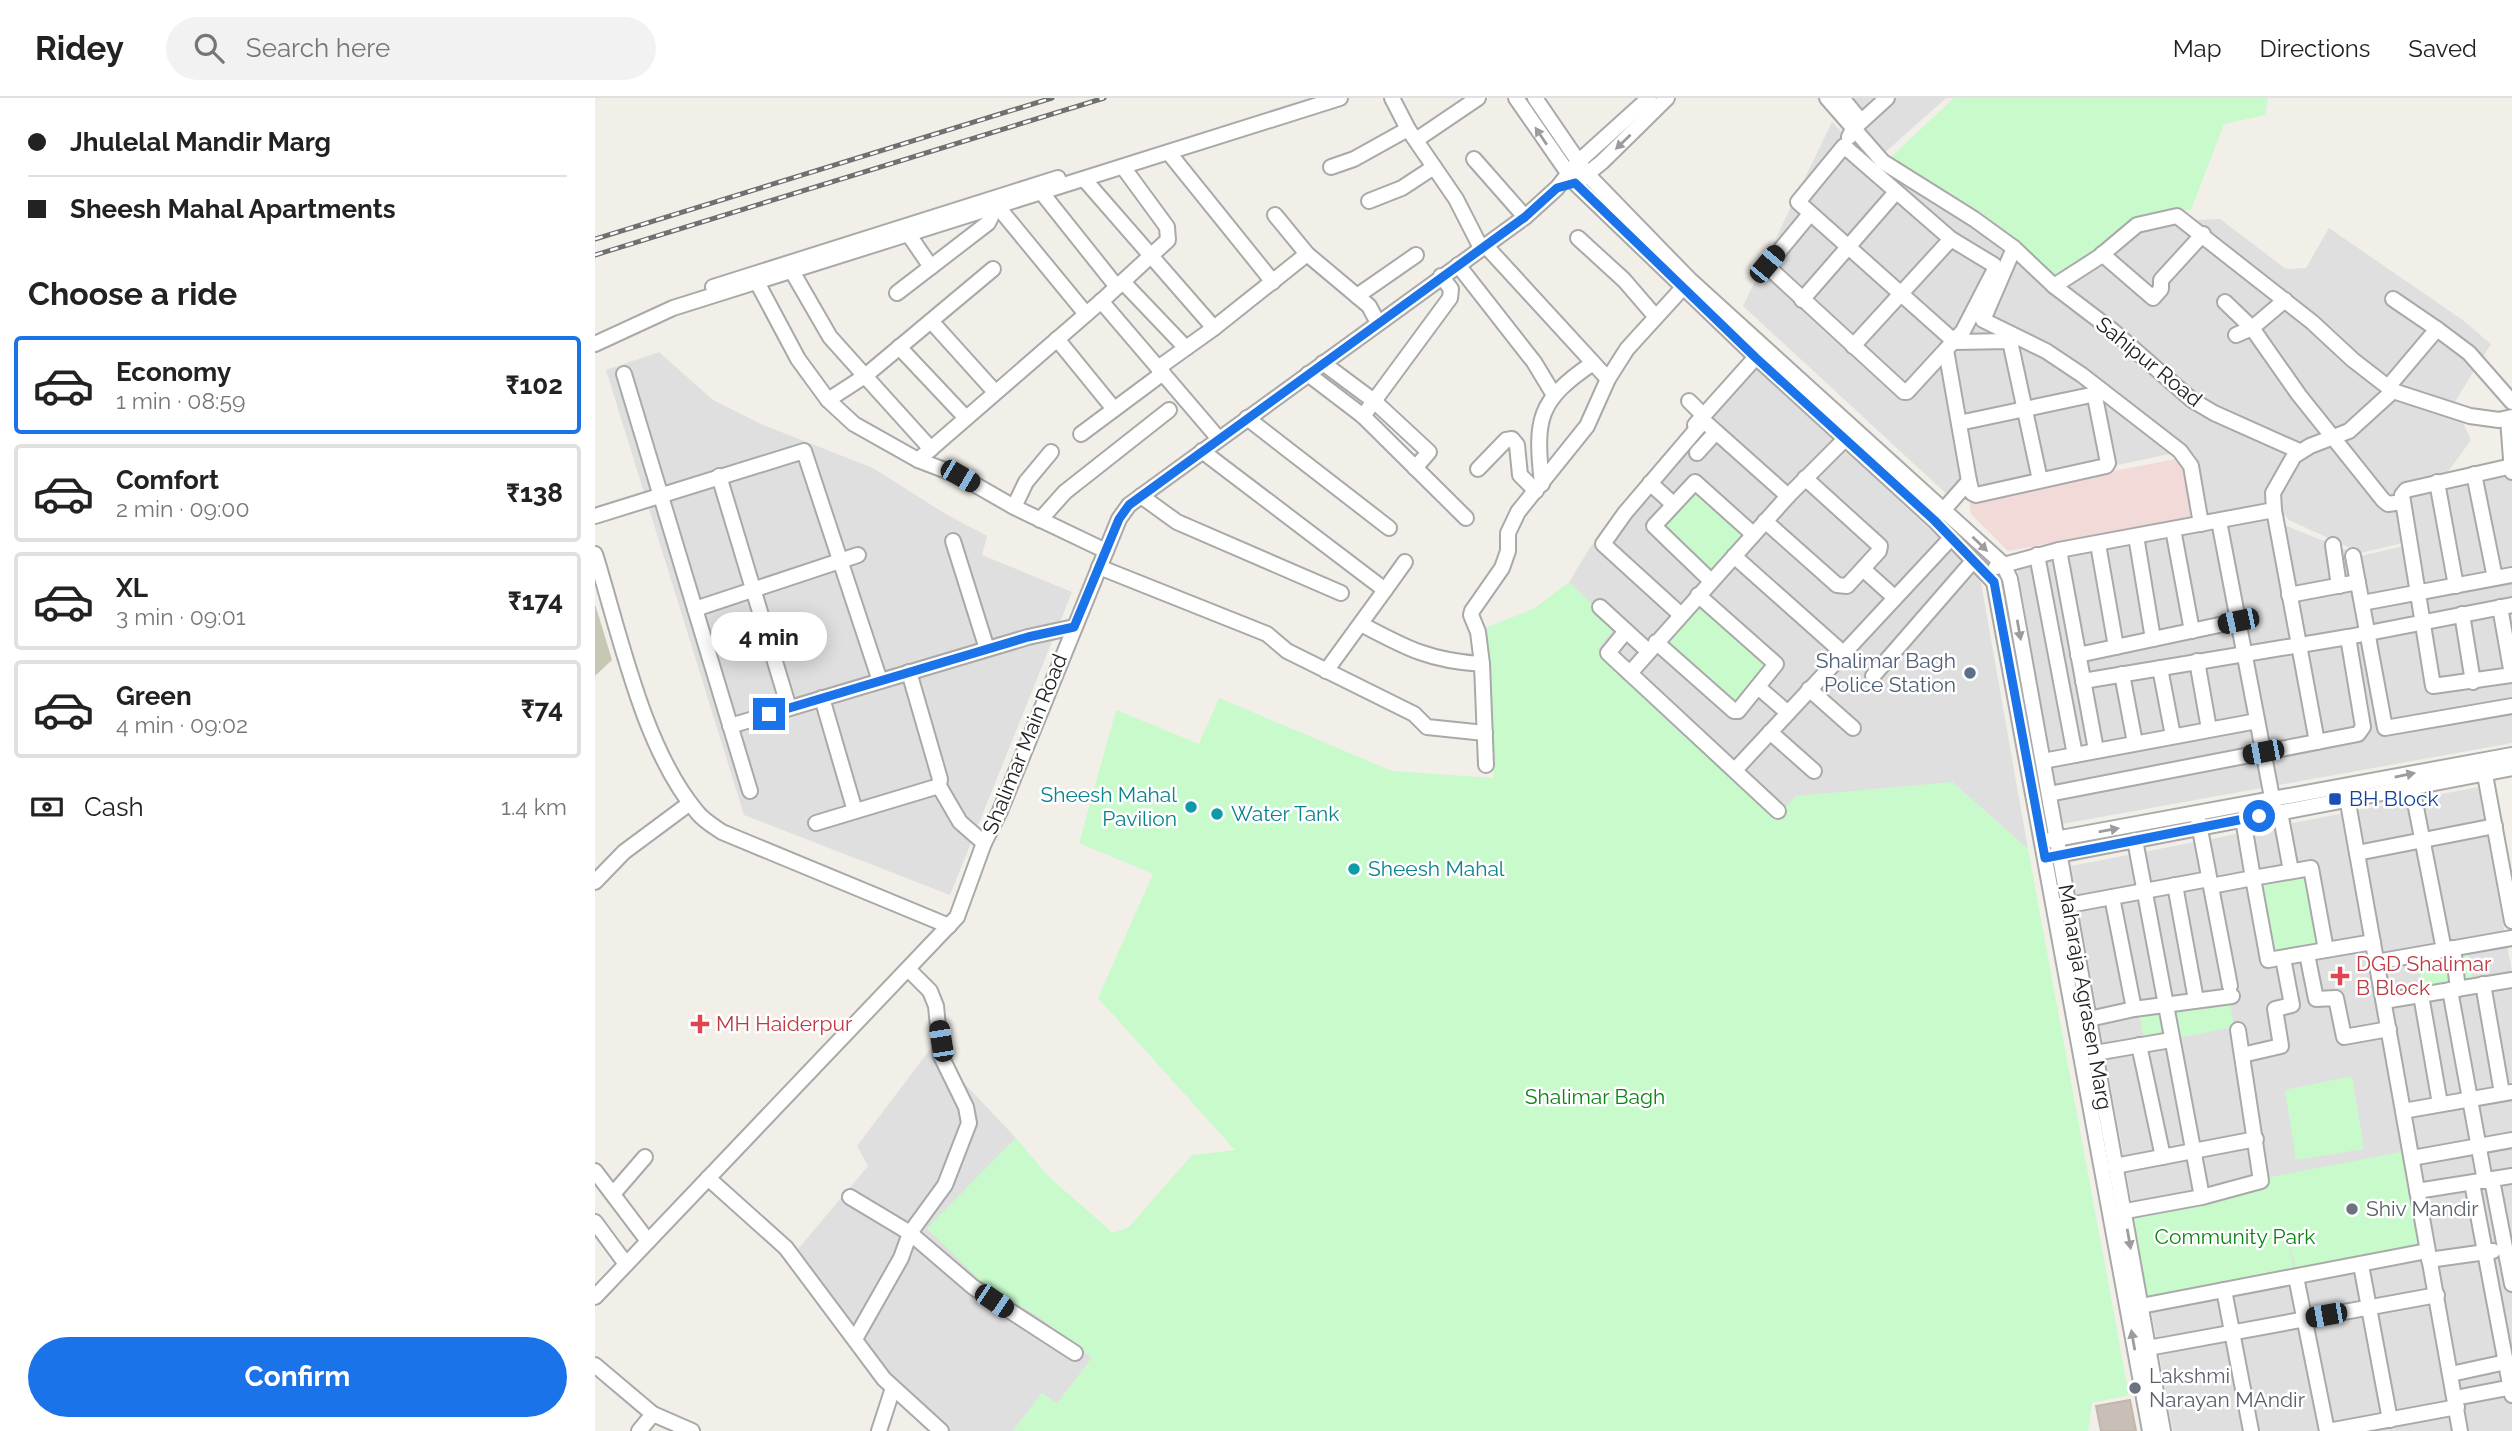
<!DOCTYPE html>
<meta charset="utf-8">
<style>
body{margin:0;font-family:Raleway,sans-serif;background:#f2f2f2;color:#222;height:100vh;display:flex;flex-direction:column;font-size:26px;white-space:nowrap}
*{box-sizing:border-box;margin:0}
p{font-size:23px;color:#767676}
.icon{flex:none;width:38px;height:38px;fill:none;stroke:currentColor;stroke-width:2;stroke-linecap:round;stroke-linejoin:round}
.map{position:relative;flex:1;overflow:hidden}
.sheet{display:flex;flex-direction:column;background:#fff;width:595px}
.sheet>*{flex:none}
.banner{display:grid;align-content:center;height:154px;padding:0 28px;background:#fff}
.end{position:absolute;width:32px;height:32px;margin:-16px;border:9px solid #1a73e8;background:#fff;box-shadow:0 0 0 4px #fff}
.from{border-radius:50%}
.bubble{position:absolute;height:49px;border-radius:24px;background:#fff;box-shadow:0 4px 18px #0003;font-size:23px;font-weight:700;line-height:49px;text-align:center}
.car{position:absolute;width:21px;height:42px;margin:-21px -10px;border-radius:9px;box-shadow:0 0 5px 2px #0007;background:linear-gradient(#222 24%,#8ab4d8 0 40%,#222 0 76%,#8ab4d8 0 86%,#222 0)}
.banner b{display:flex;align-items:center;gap:24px;height:66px;font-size:26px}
.banner b+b{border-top:2px solid #e0e0e0}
.banner i{width:18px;height:18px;background:#222}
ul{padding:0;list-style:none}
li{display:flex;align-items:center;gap:21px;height:98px;margin:0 14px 10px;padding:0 14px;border:4px solid #e0e0e0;border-radius:7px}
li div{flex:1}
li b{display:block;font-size:26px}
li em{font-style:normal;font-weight:700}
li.current{border-color:#1a73e8}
li>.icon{width:63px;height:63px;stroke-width:1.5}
h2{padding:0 28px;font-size:32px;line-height:84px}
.pay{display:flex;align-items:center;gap:18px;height:77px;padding:0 28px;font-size:26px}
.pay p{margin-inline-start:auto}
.action{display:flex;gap:14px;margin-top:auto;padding:14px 28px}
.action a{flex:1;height:80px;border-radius:42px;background:#1a73e8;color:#fff;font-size:28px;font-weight:700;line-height:80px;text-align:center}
header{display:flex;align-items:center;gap:42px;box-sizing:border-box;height:98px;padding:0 35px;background:#fff;border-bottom:2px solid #e0e0e0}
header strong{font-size:33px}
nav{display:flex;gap:38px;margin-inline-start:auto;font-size:24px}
.search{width:490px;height:63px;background:#f2f2f2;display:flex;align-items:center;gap:18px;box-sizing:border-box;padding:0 24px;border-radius:38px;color:#767676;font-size:26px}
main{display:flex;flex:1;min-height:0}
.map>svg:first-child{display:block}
.residential{fill:#e0dfdf}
.commercial{fill:#f2dad9}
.construction{fill:#c7c7b4}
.park{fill:#c8facc}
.building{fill:#c7bfb8;stroke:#c4b6ab;stroke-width:2}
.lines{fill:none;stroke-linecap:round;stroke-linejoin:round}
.minor-casing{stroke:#a9a9a9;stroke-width:18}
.minor{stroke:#fff;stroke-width:14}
.rail-casing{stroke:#707070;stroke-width:5}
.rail{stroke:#fff;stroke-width:2.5;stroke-dasharray:8;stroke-linecap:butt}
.oneway{fill:#9c9c9c}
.route{stroke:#1a73e8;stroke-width:9}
.service-dot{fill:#5c6f8a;stroke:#fff;stroke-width:2.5}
.transit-dot{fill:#1a4fb4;stroke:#fff;stroke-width:2.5}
.culture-dot{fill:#0f9aa8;stroke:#fff;stroke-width:2.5}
.health-dot{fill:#e0444e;stroke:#fff;stroke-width:2.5}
.worship-dot{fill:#6b7280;stroke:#fff;stroke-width:2.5}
.labels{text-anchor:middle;stroke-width:5;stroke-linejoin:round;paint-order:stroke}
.street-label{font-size:21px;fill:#222;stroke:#fff}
.service-label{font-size:21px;fill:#4e5e75;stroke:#fff;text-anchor:end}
.culture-label{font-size:21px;fill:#0d838f;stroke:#fff;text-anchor:start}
.transit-label{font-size:21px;fill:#164399;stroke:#fff;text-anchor:start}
.health-label{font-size:21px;fill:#be3a42;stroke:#fff;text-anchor:start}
.park-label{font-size:21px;fill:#0c8416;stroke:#fff}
.worship-label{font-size:21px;fill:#5b616d;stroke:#fff;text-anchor:start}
</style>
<header>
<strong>Ridey</strong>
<div class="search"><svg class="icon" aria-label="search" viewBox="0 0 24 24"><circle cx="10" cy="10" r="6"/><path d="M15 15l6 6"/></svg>Search here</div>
<nav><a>Map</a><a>Directions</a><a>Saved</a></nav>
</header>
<main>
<section class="sheet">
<div class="banner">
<b><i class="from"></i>Jhulelal Mandir Marg</b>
<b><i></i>Sheesh Mahal Apartments</b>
</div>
<h2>Choose a ride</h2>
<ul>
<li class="current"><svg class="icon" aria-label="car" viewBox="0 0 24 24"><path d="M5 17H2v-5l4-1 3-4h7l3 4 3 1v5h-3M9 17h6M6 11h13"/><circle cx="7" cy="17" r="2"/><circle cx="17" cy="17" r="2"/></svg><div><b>Economy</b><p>1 min · 08:59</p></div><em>₹102</em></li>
<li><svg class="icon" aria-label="car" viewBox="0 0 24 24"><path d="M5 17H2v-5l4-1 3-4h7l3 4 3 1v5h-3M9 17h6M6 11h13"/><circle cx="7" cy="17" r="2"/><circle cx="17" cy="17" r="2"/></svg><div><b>Comfort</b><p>2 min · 09:00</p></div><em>₹138</em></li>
<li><svg class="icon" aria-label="car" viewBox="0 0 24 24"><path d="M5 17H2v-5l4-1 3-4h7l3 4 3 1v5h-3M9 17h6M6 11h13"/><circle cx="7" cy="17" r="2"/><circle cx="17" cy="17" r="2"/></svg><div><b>XL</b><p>3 min · 09:01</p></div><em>₹174</em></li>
<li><svg class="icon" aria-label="car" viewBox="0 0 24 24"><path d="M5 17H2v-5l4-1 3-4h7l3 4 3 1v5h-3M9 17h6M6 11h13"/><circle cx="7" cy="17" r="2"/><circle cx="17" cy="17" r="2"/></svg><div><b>Green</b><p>4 min · 09:02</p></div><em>₹74</em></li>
</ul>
<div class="pay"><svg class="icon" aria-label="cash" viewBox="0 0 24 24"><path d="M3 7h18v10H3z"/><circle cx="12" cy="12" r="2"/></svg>Cash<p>1.4 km</p></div>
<div class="action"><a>Confirm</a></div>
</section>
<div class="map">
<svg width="1917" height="1333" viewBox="0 0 1917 1333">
<rect width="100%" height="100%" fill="#f2efe9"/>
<!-- residential -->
<g class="residential">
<polygon points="1240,0 1351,0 1288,56"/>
<polygon points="1237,24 1292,78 1364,118 1414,153 1381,222 1470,270 1579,355 1358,402 1148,208"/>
<polygon points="1625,121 1691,171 1711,170 1734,130 1869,223 1896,246 1859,305 1876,342 1850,378 1803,392 1811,444 1766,455 1694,422 1682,408 1608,422 1600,357 1488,274 1390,218 1420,156 1544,129 1581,123"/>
<polygon points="64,254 118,302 166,326 278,370 349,415 392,438 387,457 477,494 355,797 149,717 11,272"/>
<polygon points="1159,265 1385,479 1433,751 1357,684 1182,718 1002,552 974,484 996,448"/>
<polygon points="1917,374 1917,645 1467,726 1422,467 1674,421 1766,458 1817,446 1809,395"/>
<polygon points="1883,689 1917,874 1917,1333 1578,1333 1476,768"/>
<polygon points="336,950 421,1040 332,1131 497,1260 462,1306 447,1295 418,1333 332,1333 305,1305 290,1274 203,1151 273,1068 262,1048"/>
</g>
<!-- commercial -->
<polygon class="commercial" points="1581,361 1589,363 1595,419 1413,453 1376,416 1374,401"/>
<!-- construction -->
<polygon class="construction" points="0,506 17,562 0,578"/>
<!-- park -->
<g class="park">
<polygon points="1359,0 1673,0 1670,17 1629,26 1596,112 1538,119 1505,154 1461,181 1387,115 1296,59"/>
<polygon points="1099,388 1153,437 1115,478 1062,429"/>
<polygon points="974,484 1021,529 1002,552 1182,718 1201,698 1357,684 1433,751 1534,1297 1497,1305 1493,1333 418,1333 447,1295 462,1306 497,1260 447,1221 388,1185 332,1130 421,1040 453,1078 518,1135 534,1129 597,1057 640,1052 503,900 558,776 484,745 521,612 604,646 624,600 797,673 899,680 888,531 940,510"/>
<polygon points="1104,501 1179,568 1141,611 1066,544"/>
<polygon points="1714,773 1727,850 1676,859 1663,782"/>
<polygon points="1871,850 1878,884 1828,894 1822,860"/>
<polygon points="1633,893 1639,929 1550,946 1543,910"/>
<polygon points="1757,978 1769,1051 1701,1062 1690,992"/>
<polygon points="1806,1054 1824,1148 1702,1176 1689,1124 1700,1178 1550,1206 1534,1115 1680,1078"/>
</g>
<!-- building -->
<polygon class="building" points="1535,1302 1541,1333 1506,1333 1501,1308"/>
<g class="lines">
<!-- minor casing -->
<g class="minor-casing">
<g id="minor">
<polyline points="797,0 813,31"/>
<polyline points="921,0 980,85 1161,259 1339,422 1399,484 1555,1333"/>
<polyline points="940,0 992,76 1095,182 1408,466 1415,481 1568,1333"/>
<polyline points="1232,0 1288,64 1379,121 1419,150 1459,188 1518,233 1597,302 1619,315 1704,353"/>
<polyline points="1247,0 1266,23"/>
<polyline points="1254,39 1258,31 1292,0"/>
<polyline points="821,42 883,0"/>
<polyline points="574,55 678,184"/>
<polyline points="879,61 930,119"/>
<polyline points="736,69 759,61 813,31 861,101 886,150"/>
<polyline points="987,80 1007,64 1072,0"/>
<polyline points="489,81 619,230"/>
<polyline points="447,95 522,189"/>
<polyline points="774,103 807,90 839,69"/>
<polyline points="403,109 491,216"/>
<polyline points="1215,116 1172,168 1309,294 1312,294 1368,233 1400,171 1399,167 1356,141 1249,48 1203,104 1360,244 1415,243 1445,382"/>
<polyline points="680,117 712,156 774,208 783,225"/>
<polyline points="314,137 336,169"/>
<polyline points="983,140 1029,182 1060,218"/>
<polyline points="890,147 1013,281"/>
<polyline points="1419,150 1388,222 1451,253 1487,277 1585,353 1596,368 1606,426"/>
<polyline points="1507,156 1558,200 1566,191 1566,182 1608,136"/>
<polyline points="863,167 939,264 959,297"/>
<polyline points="198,175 235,239 270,278 233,302"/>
<polyline points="528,184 591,250"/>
<polyline points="163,186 203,261 233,302 259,326 323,362 365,378 419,409 511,453"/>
<polyline points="1459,188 1504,159 1542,127 1582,118 1717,224 1758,262 1798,293 1875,318 1904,322 1917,319"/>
<polyline points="118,189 463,80"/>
<polyline points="302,195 393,125 396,119 395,111"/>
<polyline points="762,198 821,157"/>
<polyline points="1798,201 1842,231"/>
<polyline points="1207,202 1301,94"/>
<polyline points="506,203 624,341"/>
<polyline points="1630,204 1657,230 1704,297 1788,402 1793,406 1807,404"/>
<polyline points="336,223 400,294"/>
<polyline points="1641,237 1657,230 1690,202"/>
<polyline points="462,241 519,311"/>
<polyline points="0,246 78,210 745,0"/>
<polyline points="1258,248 1356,141"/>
<polyline points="304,249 371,320"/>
<polyline points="728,265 779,303 834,354 820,370"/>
<polyline points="563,270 619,230 712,156"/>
<polyline points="29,276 155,693"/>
<polyline points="713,276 768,318 871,420"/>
<polyline points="1793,289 1842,231 1874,255 1917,304"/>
<polyline points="1094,303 1109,318"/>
<polyline points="768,318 855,200 856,191 846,178"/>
<polyline points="652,320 794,430"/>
<polyline points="1913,321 1917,374"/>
<polyline points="1364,325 1496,297 1500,299 1513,365 1511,368 1381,397 1377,395 1374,383"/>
<polyline points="1100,327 1161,259"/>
<polyline points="486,336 568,275"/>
<polyline points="336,351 270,278 398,171"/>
<polyline points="607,353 790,492 731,573"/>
<polyline points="1102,355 1121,334"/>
<polyline points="323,362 511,199 573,142 572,129 528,69"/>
<polyline points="883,371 911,342 917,341 922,347 925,377 941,393"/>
<polyline points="1879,376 1900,480"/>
<polyline points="124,378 194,610"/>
<polyline points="1842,384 1861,488"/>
<polyline points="1055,385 1078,406"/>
<path d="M947 386C940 321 942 303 998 265"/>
<polyline points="546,398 582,424 746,495"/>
<polyline points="419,409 431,384 456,354"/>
<polyline points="1679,412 1678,395 1699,358 1715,348 1754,333 1798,293"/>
<polyline points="1345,416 1374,383 1351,252"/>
<polyline points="0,418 209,353 285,583"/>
<polyline points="445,422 470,394 574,312"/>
<polyline points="1170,423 1242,487 1252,488 1284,453 1285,448 1210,380"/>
<polyline points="1624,423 1679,710"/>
<polyline points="1578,431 1597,533"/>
<polyline points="1541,438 1558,541"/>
<polyline points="358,443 392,551"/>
<polyline points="1503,446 1521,549"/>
<polyline points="1738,447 1744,488"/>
<polyline points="1464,452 1501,652"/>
<path d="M0 456C25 536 48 650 102 714 108 722 118 728 127 734L354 828"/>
<polyline points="1442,457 1480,657"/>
<polyline points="1139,458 1248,555"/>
<polyline points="1758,458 1790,630 1917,608"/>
<polyline points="504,469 672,536 692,553 819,616 832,629 890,635"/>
<polyline points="1401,469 1464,452 1679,412 1722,644"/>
<polyline points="1268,471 1299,499"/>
<polyline points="1116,483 1059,428 1100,384 1158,436"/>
<polyline points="790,492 810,464"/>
<polyline points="1694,497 1763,484"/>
<polyline points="1767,505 1917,477"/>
<polyline points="1005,509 1053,553"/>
<polyline points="1905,509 1917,577 1838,588 1807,397 1811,392 1917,368"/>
<polyline points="100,511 263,457"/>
<polyline points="1867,516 1878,584"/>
<polyline points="1086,517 1008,446 1030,415 1106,326 1110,324 1193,398"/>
<path d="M766 526C811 550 835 563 887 566"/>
<polyline points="1031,533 1013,555 1183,713"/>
<polyline points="1061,544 1139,613 1143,613 1181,566 1103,497"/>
<polyline points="1483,557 1643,523"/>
<polyline points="1602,563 1614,631"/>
<polyline points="1565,570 1578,638"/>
<polyline points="1035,575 1193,398 1250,341"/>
<polyline points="1527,576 1540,645"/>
<polyline points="1278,578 1378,463"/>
<polyline points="1488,583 1753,539 1917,507"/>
<polyline points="1163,589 1193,615"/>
<polyline points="1214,591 1258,630"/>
<polyline points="227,600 260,713"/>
<polyline points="135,628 433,539 479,529"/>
<polyline points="1175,634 1219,673"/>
<polyline points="1448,663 1662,623"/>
<polyline points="1888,666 1917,823"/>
<polyline points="891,667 887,566 883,534 876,517 877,513 907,470 913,453 913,435 923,414 992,328 1013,281 1032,251 1094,183"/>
<polyline points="1140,672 1356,440"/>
<polyline points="344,688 365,724 389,745"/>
<polyline points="1750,688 1865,1333"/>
<polyline points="1817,689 1849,852"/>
<polyline points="1454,696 1763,636 1768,629 1753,539"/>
<polyline points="1685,714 1696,773"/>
<polyline points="1603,721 1635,888"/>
<polyline points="221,725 344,688 345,681 314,574"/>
<polyline points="1455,742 1917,657"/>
<polyline points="1540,742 1607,1099"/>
<polyline points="1762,755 1900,728"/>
<polyline points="1458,758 1917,670"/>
<polygon points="1716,770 1731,852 1673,862 1658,780"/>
<polyline points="0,784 29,754 95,705"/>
<polyline points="1580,787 1601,902"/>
<polyline points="1616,788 1658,780 1648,721"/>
<polyline points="1517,799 1539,911"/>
<polyline points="1474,807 1614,781"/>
<polyline points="1858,850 1863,891"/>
<polyline points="1731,852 1778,844"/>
<polyline points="1712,856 1721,901 1741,900 1749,939 1794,931"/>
<polyline points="1781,864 1917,840"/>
<polyline points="1888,886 1907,995"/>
<polyline points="1855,892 1890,1083"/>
<polyline points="1826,897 1845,1006"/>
<polyline points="1789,903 1917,882"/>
<polyline points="1494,921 1539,911 1637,898"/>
<polyline points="1544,947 1568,1059"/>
<polyline points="1500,955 1576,942"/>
<polyline points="1647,957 1686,948 1680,911 1697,907 1688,860"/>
<polyline points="1808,1013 1917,994"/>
<polyline points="1817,1060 1917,1042"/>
<polyline points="1520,1068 1661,1041"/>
<polyline points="0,1073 53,1143"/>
<polyline points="113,1080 191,1150 289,1281 346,1333"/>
<polyline points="1897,1082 1917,1186"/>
<polyline points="1877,1085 1917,1297"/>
<polyline points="1822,1093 1917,1078"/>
<polyline points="18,1096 50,1059"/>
<polyline points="255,1099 315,1135 378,1189 480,1255"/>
<polyline points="1520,1115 1607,1099 1666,1083 1643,932"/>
<polyline points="0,1124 31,1166"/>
<polyline points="1834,1162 1898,1153"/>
<polyline points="1766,1167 1795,1322"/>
<polyline points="1701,1179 1732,1333"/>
<polyline points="1629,1192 1656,1333"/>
<polyline points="0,1199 362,819 389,745 405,713 524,421 534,407 930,119 962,90 982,65 1054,0"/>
<polyline points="1546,1208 1832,1153"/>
<polyline points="260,1241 306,1160 315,1135 350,1087 374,1025 371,1009 346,958 341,908 335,893 314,872"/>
<polyline points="1553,1250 1842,1197"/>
<polyline points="0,1267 58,1316 97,1333"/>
<polyline points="1856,1276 1911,1264"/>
<polyline points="1860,1300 1917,1289"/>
<polyline points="44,1333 58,1316"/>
<polyline points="284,1333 298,1290"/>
<polyline points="1733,1333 1862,1309"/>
</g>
</g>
<!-- minor -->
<use href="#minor" class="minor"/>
<!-- rail casing -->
<g class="rail-casing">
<g id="rail">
<polyline points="0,141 457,0"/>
<polyline points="0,157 509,0"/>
</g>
</g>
<!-- rail -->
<use href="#rail" class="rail"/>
</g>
<!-- one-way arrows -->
<defs><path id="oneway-solid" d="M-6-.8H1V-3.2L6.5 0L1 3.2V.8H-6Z" transform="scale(1.75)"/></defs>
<g class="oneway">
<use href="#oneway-solid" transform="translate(946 38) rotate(-124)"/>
<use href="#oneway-solid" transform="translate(1028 44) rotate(136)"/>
<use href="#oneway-solid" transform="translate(1385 446) rotate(44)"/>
<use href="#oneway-solid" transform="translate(1424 532) rotate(80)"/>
<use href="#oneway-solid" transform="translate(1810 677) rotate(-11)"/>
<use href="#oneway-solid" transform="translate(1514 732) rotate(-10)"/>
<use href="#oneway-solid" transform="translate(1534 1141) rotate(80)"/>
<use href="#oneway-solid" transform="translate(1538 1242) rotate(-100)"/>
</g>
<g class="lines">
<!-- route -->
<polyline class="route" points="174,616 433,539 479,529 524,421 534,407 930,119 962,90 980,85 1161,260 1339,422 1399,484 1450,760 1664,718"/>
</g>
<!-- markers -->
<circle class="service-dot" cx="1375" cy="575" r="7"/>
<rect class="transit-dot" x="1733" y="694" width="14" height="14" rx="3.5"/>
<g class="culture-dot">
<circle cx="596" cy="709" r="7"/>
<circle cx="622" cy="716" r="7"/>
<circle cx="759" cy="771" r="7"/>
</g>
<g class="health-dot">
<path d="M1741.5 867.5h7v7h7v7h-7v7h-7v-7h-7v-7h7z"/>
<path d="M101.5 915.5h7v7h7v7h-7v7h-7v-7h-7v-7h7z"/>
</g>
<g class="worship-dot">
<circle cx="1757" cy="1111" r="7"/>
<circle cx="1540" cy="1290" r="7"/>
</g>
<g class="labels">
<!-- street labels -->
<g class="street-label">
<text transform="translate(1554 264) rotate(39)" y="7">Sahipur Road</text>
<text transform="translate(430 646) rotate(-68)" y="7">Shalimar Main Road</text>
<text transform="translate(1490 899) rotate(80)" y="7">Maharaja Agrasen Marg</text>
</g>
<!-- service labels -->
<g class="service-label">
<text x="1361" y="570">Shalimar Bagh<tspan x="1361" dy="24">Police Station</tspan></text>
</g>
<!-- culture labels -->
<g class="culture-label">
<text x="582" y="704" text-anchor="end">Sheesh Mahal<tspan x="582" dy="24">Pavilion</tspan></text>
<text x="636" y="723">Water Tank</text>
<text x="773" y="778">Sheesh Mahal</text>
</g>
<!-- transit labels -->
<g class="transit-label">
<text x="1754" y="708">BH Block</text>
</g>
<!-- health labels -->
<g class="health-label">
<text x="1761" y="873">DGD Shalimar<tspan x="1761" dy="24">B Block</tspan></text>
<text x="121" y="933">MH Haiderpur</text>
</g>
<!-- park labels -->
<g class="park-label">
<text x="1000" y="1006">Shalimar Bagh</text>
<text x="1640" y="1146">Community Park</text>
</g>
<!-- worship labels -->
<g class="worship-label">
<text x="1771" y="1118">Shiv Mandir</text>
<text x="1554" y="1285">Lakshmi<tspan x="1554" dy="24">Narayan MAndir</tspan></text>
</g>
</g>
</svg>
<i class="end from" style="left:1664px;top:718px"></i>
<i class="end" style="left:174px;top:616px"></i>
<div class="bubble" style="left:116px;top:514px;width:116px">4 min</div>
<i class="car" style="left:1172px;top:166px;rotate:40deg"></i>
<i class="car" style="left:365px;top:378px;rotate:120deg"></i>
<i class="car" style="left:1643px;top:523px;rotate:258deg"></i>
<i class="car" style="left:1668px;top:654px;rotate:259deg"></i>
<i class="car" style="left:346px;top:943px;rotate:351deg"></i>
<i class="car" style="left:399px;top:1203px;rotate:124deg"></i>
<i class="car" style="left:1731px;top:1217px;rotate:260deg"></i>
</div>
</main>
